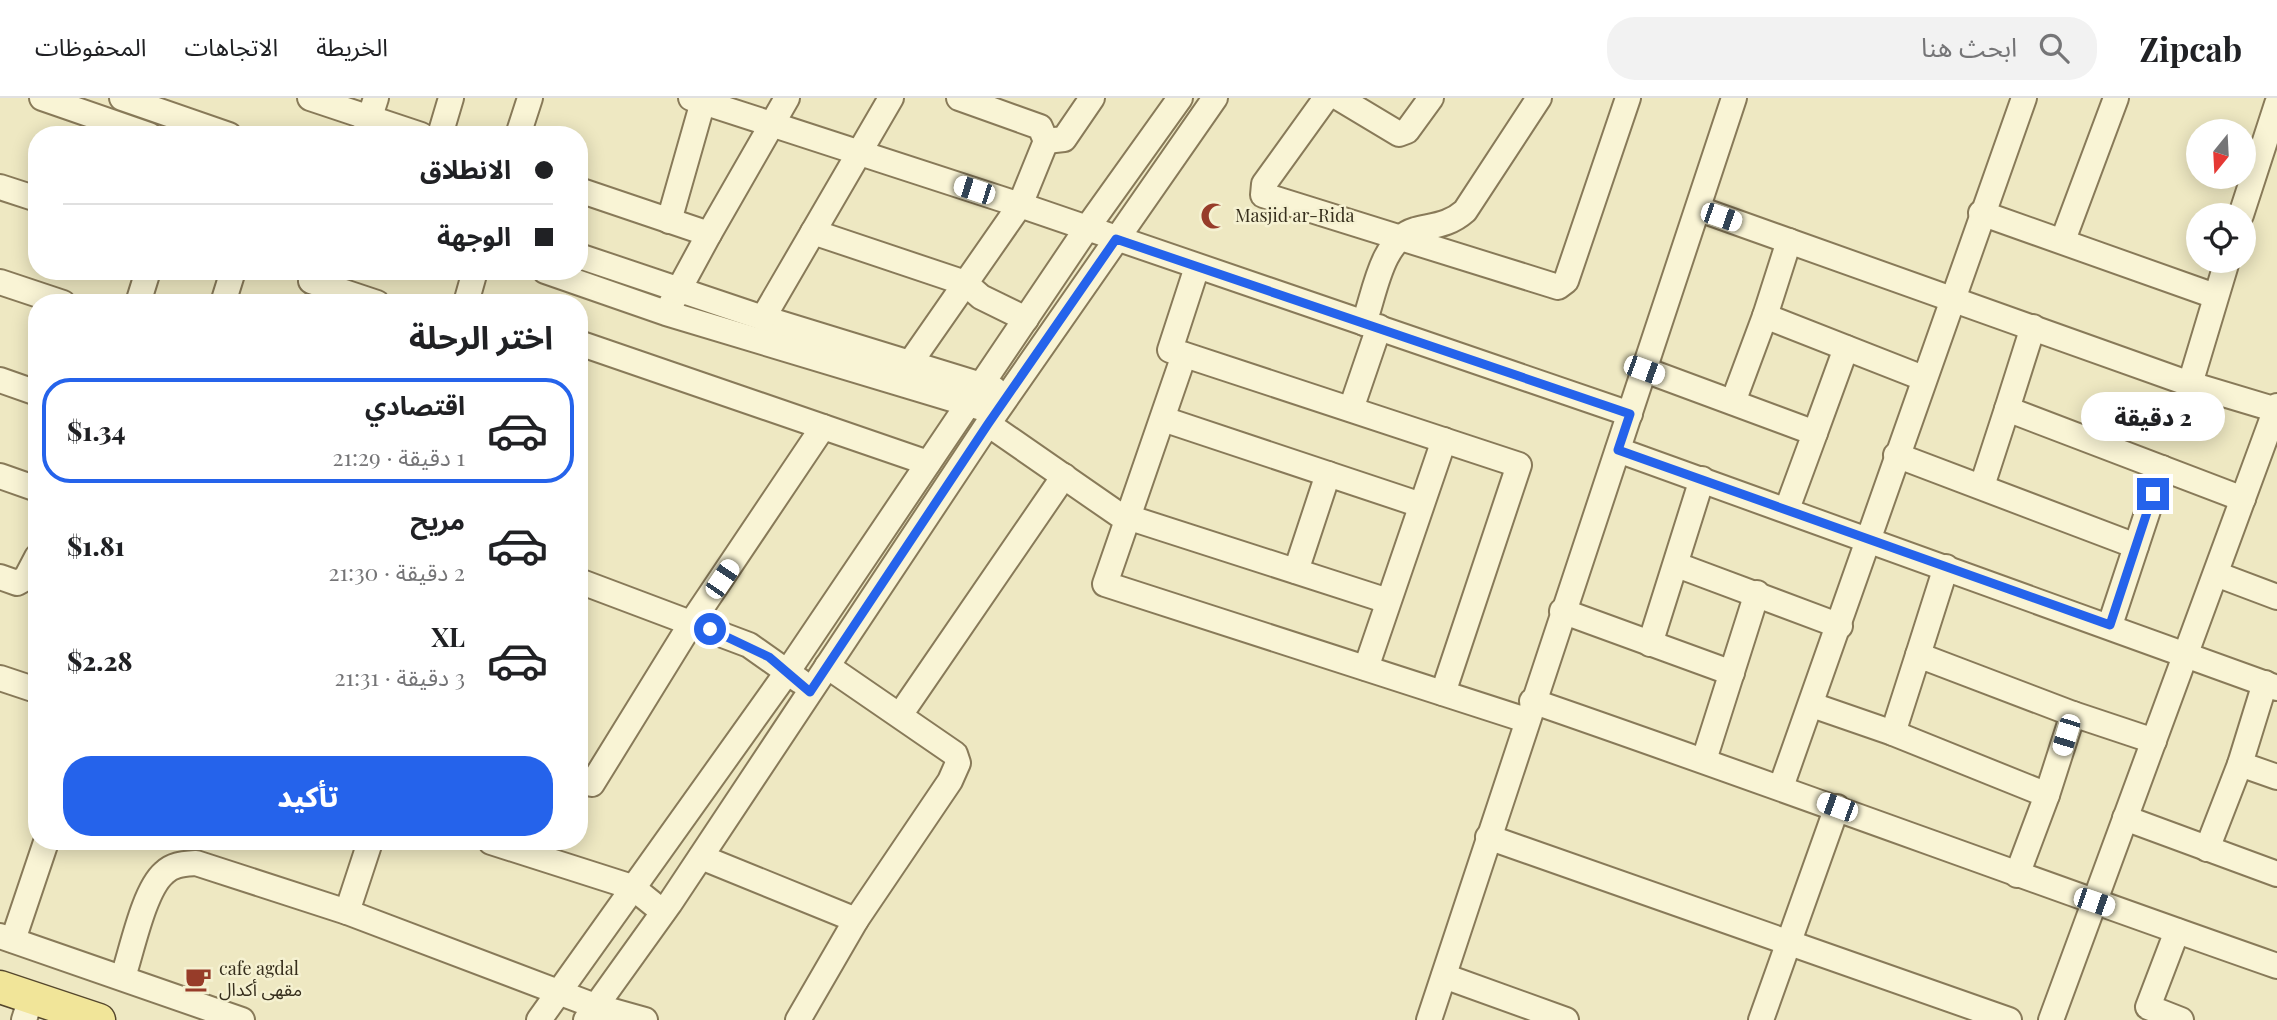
<!DOCTYPE html>
<html lang="ar">
<meta charset="utf-8">
<style>
body{margin:0;font-family:"Playfair Display","Noto Sans Arabic",serif;background:#f2f2f2;color:#202124;direction:rtl;height:100vh;display:flex;flex-direction:column;font-size:26px;white-space:nowrap}
*{box-sizing:border-box;margin:0}
p{font-size:23px;color:#757577}
.icon{flex:none;width:38px;height:38px;fill:none;stroke:currentColor;stroke-width:2;stroke-linecap:round;stroke-linejoin:round}
.map{position:relative;flex:1;overflow:hidden;direction:ltr}
.details{position:absolute;left:28px;top:196px;width:560px;height:556px;display:flex;flex-direction:column;background:#fff;border-radius:28px;box-shadow:0 4px 18px #0003;direction:rtl}
.details>*{flex:none}
.banner{position:absolute;left:28px;top:28px;width:560px;height:154px;border-radius:28px;box-shadow:0 4px 18px #0003;direction:rtl;display:grid;align-content:center;height:154px;padding:0 35px;background:#fff}
.needle{width:46px;rotate:198deg}
.tools{position:absolute;left:2186px;top:21px;display:grid;gap:14px}
.tools a{display:grid;place-items:center;width:70px;height:70px;border-radius:50%;background:#fff;box-shadow:0 4px 18px #0003;font-size:35px}
.end{position:absolute;width:32px;height:32px;margin:-16px;border:9px solid #2563eb;background:#fff;box-shadow:0 0 0 4px #fff}
.from{border-radius:50%}
.bubble{position:absolute;height:49px;border-radius:24px;background:#fff;box-shadow:0 4px 18px #0003;font-size:23px;font-weight:800;line-height:49px;text-align:center;direction:rtl}
.car{position:absolute;width:21px;height:42px;margin:-21px -10px;border-radius:9px;box-shadow:0 0 5px 2px #0007;background:linear-gradient(#fff 24%,#345 0 40%,#fff 0 76%,#345 0 86%,#fff 0)}
.banner b{display:flex;align-items:center;gap:24px;height:66px;font-size:26px}
.banner b+b{border-top:2px solid #e0e0e0}
.banner i{width:18px;height:18px;background:#202124}
ul{padding:0;list-style:none}
li{display:flex;align-items:center;gap:21px;height:105px;margin:0 14px 10px;padding:0 21px;border:4px solid transparent;border-radius:28px}
li div{flex:1}
li b{display:block;font-size:26px}
li em{font-style:normal;font-weight:800}
li.on{border-color:#2563eb}
li>.icon{width:63px;height:63px;stroke-width:1.5}
h2{padding:0 35px;font-size:32px;line-height:84px}
.action{display:flex;gap:14px;margin-top:auto;padding:14px 35px}
.action a{flex:1;height:80px;border-radius:28px;background:#2563eb;color:#fff;font-size:28px;font-weight:800;line-height:80px;text-align:center}
header{display:flex;align-items:center;gap:42px;box-sizing:border-box;height:98px;padding:0 35px;background:#fff;border-bottom:2px solid #e0e0e0}
header strong{font-size:33px}
nav{display:flex;gap:38px;margin-inline-start:auto;font-size:24px}
.search{width:490px;height:63px;background:#f2f2f2;display:flex;align-items:center;gap:18px;box-sizing:border-box;padding:0 24px;border-radius:28px;color:#757577;font-size:26px}
.map>svg:first-child{display:block}
.lines{fill:none;stroke-linecap:round;stroke-linejoin:round}
.minor-casing{stroke:#887a59;stroke-width:28}
.major-casing{stroke:#55472d;stroke-width:35}
.minor{stroke:#f9f4d5;stroke-width:24}
.major{stroke:#f1e599;stroke-width:32}
.route{stroke:#2563eb;stroke-width:9}
.labels{text-anchor:middle;stroke-width:5;stroke-linejoin:round;paint-order:stroke}
.poi-label{font-size:18px;fill:#372f1d;stroke:#f5f1d1;text-anchor:start}
</style>
<header>
<strong>Zipcab</strong>
<div class="search"><svg class="icon" aria-label="search" viewBox="0 0 24 24"><circle cx="10" cy="10" r="6"/><path d="M15 15l6 6"/></svg>ابحث هنا</div>
<nav><a>الخريطة</a><a>الاتجاهات</a><a>المحفوظات</a></nav>
</header>
<div class="map">
<svg width="2277" height="922" viewBox="0 0 2277 922">
<rect width="100%" height="100%" fill="#eee8c2"/>
<g class="lines">
<!-- minor casing -->
<g class="minor-casing">
<g id="minor">
<polyline points="42,0 149,37"/>
<polyline points="122,0 229,37"/>
<polyline points="310,0 421,37"/>
<polyline points="691,0 1020,107 1630,316"/>
<polyline points="1326,0 1264,86 1263,97 1558,189 1566,183 1628,0"/>
<polyline points="1339,0 1399,36 1407,33 1431,0"/>
<polyline points="364,37 376,0"/>
<polyline points="440,37 451,0"/>
<polyline points="518,37 530,0"/>
<polyline points="1046,43 1064,41 1092,0"/>
<polyline points="0,89 37,101"/>
<polyline points="579,92 709,136 671,206"/>
<polyline points="1699,111 2190,286 2277,312"/>
<polyline points="1981,115 2215,198"/>
<polyline points="2241,117 2277,6"/>
<polyline points="669,123 704,0"/>
<polyline points="813,134 965,185 981,199 1026,221"/>
<polyline points="709,136 787,0"/>
<polyline points="2063,142 2116,0"/>
<polyline points="1789,143 1765,218 1923,280"/>
<polyline points="579,158 763,220 994,291"/>
<polyline points="1197,169 1170,252 1519,367 1443,595"/>
<polyline points="545,173 666,215 982,310"/>
<polyline points="311,183 377,205"/>
<polyline points="0,184 63,205"/>
<polyline points="138,205 148,173"/>
<polyline points="223,205 233,173"/>
<polyline points="466,205 475,173"/>
<polyline points="763,220 891,0"/>
<path d="M1364 225C1375 195 1381 142 1415 132 1435 127 1449 127 1465 113L1539 0"/>
<polyline points="2033,229 2007,311 2243,401"/>
<polyline points="579,245 928,365"/>
<polyline points="1184,257 1105,486 1526,622"/>
<polyline points="910,265 1020,107 1046,43 1040,29 959,0"/>
<polyline points="1645,272 1815,335 1787,411"/>
<polyline points="0,282 37,295"/>
<polyline points="2190,286 2227,163"/>
<polyline points="1733,304 1765,218"/>
<polyline points="1351,311 1379,229"/>
<polyline points="1163,321 1421,407"/>
<polyline points="988,326 1118,416 1388,503"/>
<polyline points="1815,335 1846,250"/>
<polyline points="1618,352 2277,590"/>
<polyline points="1896,357 2136,448"/>
<polyline points="0,378 37,391"/>
<polyline points="1982,388 2007,311"/>
<polyline points="1677,467 1840,528"/>
<polyline points="1296,473 1328,376"/>
<polyline points="2216,476 2277,499"/>
<polyline points="0,479 17,485 26,480 37,459"/>
<polyline points="579,483 749,547 800,583"/>
<polyline points="1562,513 1732,575"/>
<polyline points="2110,527 2162,370"/>
<polyline points="1650,546 1702,381"/>
<polyline points="1918,557 1946,469"/>
<polyline points="1366,570 1444,342"/>
<polyline points="0,580 36,592"/>
<polyline points="2265,585 2240,666 2277,679"/>
<path d="M1532 603C1781 689 2028 781 2277 868"/>
<polyline points="1812,607 1893,635 1918,557 2073,616 2154,643"/>
<polyline points="900,617 1064,378"/>
<polyline points="1893,635 2047,697 2017,777"/>
<polyline points="1704,662 1757,495"/>
<polyline points="592,686 692,524 823,329"/>
<polyline points="1781,689 2024,0"/>
<polyline points="2047,697 2073,616"/>
<polyline points="2125,720 2277,776"/>
<polyline points="1488,739 2009,922"/>
<polyline points="370,744 347,814 595,908 645,922"/>
<polyline points="491,744 632,789 663,814"/>
<polyline points="2207,751 2240,666"/>
<polyline points="701,759 856,822"/>
<polyline points="2177,833 2148,909 2181,922"/>
<polyline points="0,838 242,922"/>
<polyline points="13,842 46,744"/>
<polyline points="1444,878 1566,922"/>
<path d="M123 879C132 852 144 792 164 775 173 766 184 766 196 765L347 814"/>
<polyline points="24,922 31,900"/>
<polyline points="539,922 788,573 1087,130 1180,0"/>
<polyline points="586,922 670,805 988,326 1215,0"/>
<polyline points="798,922 856,822 950,683 958,665 955,656 827,568"/>
<polyline points="1429,922 1734,0"/>
<polyline points="1761,922 1837,709"/>
<polyline points="2051,922 2277,308"/>
</g>
</g>
<!-- major casing -->
<g class="major-casing">
<polyline id="major" points="0,889 99,922"/>
</g>
<!-- minor -->
<use href="#minor" class="minor"/>
<!-- major -->
<use href="#major" class="major"/>
</g>
<g class="lines">
<!-- route -->
<polyline class="route" points="710,531 769,559 810,594 988,326 1116,141 1630,316 1618,352 2110,527 2153,396"/>
</g>
<!-- icons -->
<defs>
<g id="mosque-bare" transform="scale(2.1)"><path d="M3.5-4.9A6 6 0 1 0 3.5 4.9A5 5 0 1 1 3.5-4.9Z" fill="#973c29" stroke="#f5f1d1" stroke-width="2.5" paint-order="stroke"/></g>
<g id="cafe-bare" transform="scale(2.1)"><path d="M-5.5-4.5H6V0H3Q3 3.5 0 3.5H-2.5Q-5.5 3.5-5.5 0ZM3-3.2v2h1.7v-2ZM-6 4.5H4V6H-6Z" fill="#973c29" stroke="#f5f1d1" stroke-width="2.5" paint-order="stroke"/></g>
</defs>
<g fill-rule="evenodd">
<use href="#mosque-bare" x="1214" y="118"/>
<use href="#cafe-bare" x="198" y="881"/>
</g>
<g class="labels">
<!-- poi labels -->
<g class="poi-label">
<text x="1235" y="124">Masjid ar-Rida</text>
<text x="219" y="877">cafe agdal<tspan x="219" dy="21">مقهى أكدال</tspan></text>
</g>
</g>
</svg>
<div class="tools">
<a><svg class="needle" viewBox="-14 -14 28 28"><path d="M0-13l5 13h-10z" fill="#e53935"/><path d="M0 13l5-13h-10z" fill="#757577"/></svg></a>
<a><svg class="icon" aria-label="locate" viewBox="0 0 24 24"><circle cx="12" cy="12" r="6"/><path d="M12 2v4M12 18v4M2 12h4M18 12h4"/></svg></a>
</div>
<i class="end from" style="left:710px;top:531px"></i>
<i class="end" style="left:2153px;top:396px"></i>
<div class="bubble" style="left:2081px;top:294px;width:144px">2 دقيقة</div>
<i class="car" style="left:974px;top:92px;rotate:288deg"></i>
<i class="car" style="left:1721px;top:119px;rotate:109deg"></i>
<i class="car" style="left:1644px;top:272px;rotate:110deg"></i>
<i class="car" style="left:722px;top:481px;rotate:34deg"></i>
<i class="car" style="left:2066px;top:637px;rotate:197deg"></i>
<i class="car" style="left:1837px;top:709px;rotate:290deg"></i>
<i class="car" style="left:2094px;top:804px;rotate:109deg"></i>
<div class="banner">
<b><i class="from"></i>الانطلاق</b>
<b><i></i>الوجهة</b>
</div>
<section class="details">
<h2>اختر الرحلة</h2>
<ul>
<li class="on"><svg class="icon" aria-label="car" viewBox="0 0 24 24"><path d="M5 17H2v-5l4-1 3-4h7l3 4 3 1v5h-3M9 17h6M6 11h13"/><circle cx="7" cy="17" r="2"/><circle cx="17" cy="17" r="2"/></svg><div><b>اقتصادي</b><p>1 دقيقة · 21:29</p></div><em>$1.34</em></li>
<li><svg class="icon" aria-label="car" viewBox="0 0 24 24"><path d="M5 17H2v-5l4-1 3-4h7l3 4 3 1v5h-3M9 17h6M6 11h13"/><circle cx="7" cy="17" r="2"/><circle cx="17" cy="17" r="2"/></svg><div><b>مريح</b><p>2 دقيقة · 21:30</p></div><em>$1.81</em></li>
<li><svg class="icon" aria-label="car" viewBox="0 0 24 24"><path d="M5 17H2v-5l4-1 3-4h7l3 4 3 1v5h-3M9 17h6M6 11h13"/><circle cx="7" cy="17" r="2"/><circle cx="17" cy="17" r="2"/></svg><div><b>XL</b><p>3 دقيقة · 21:31</p></div><em>$2.28</em></li>
</ul>
<div class="action"><a>تأكيد</a></div>
</section>
</div>
